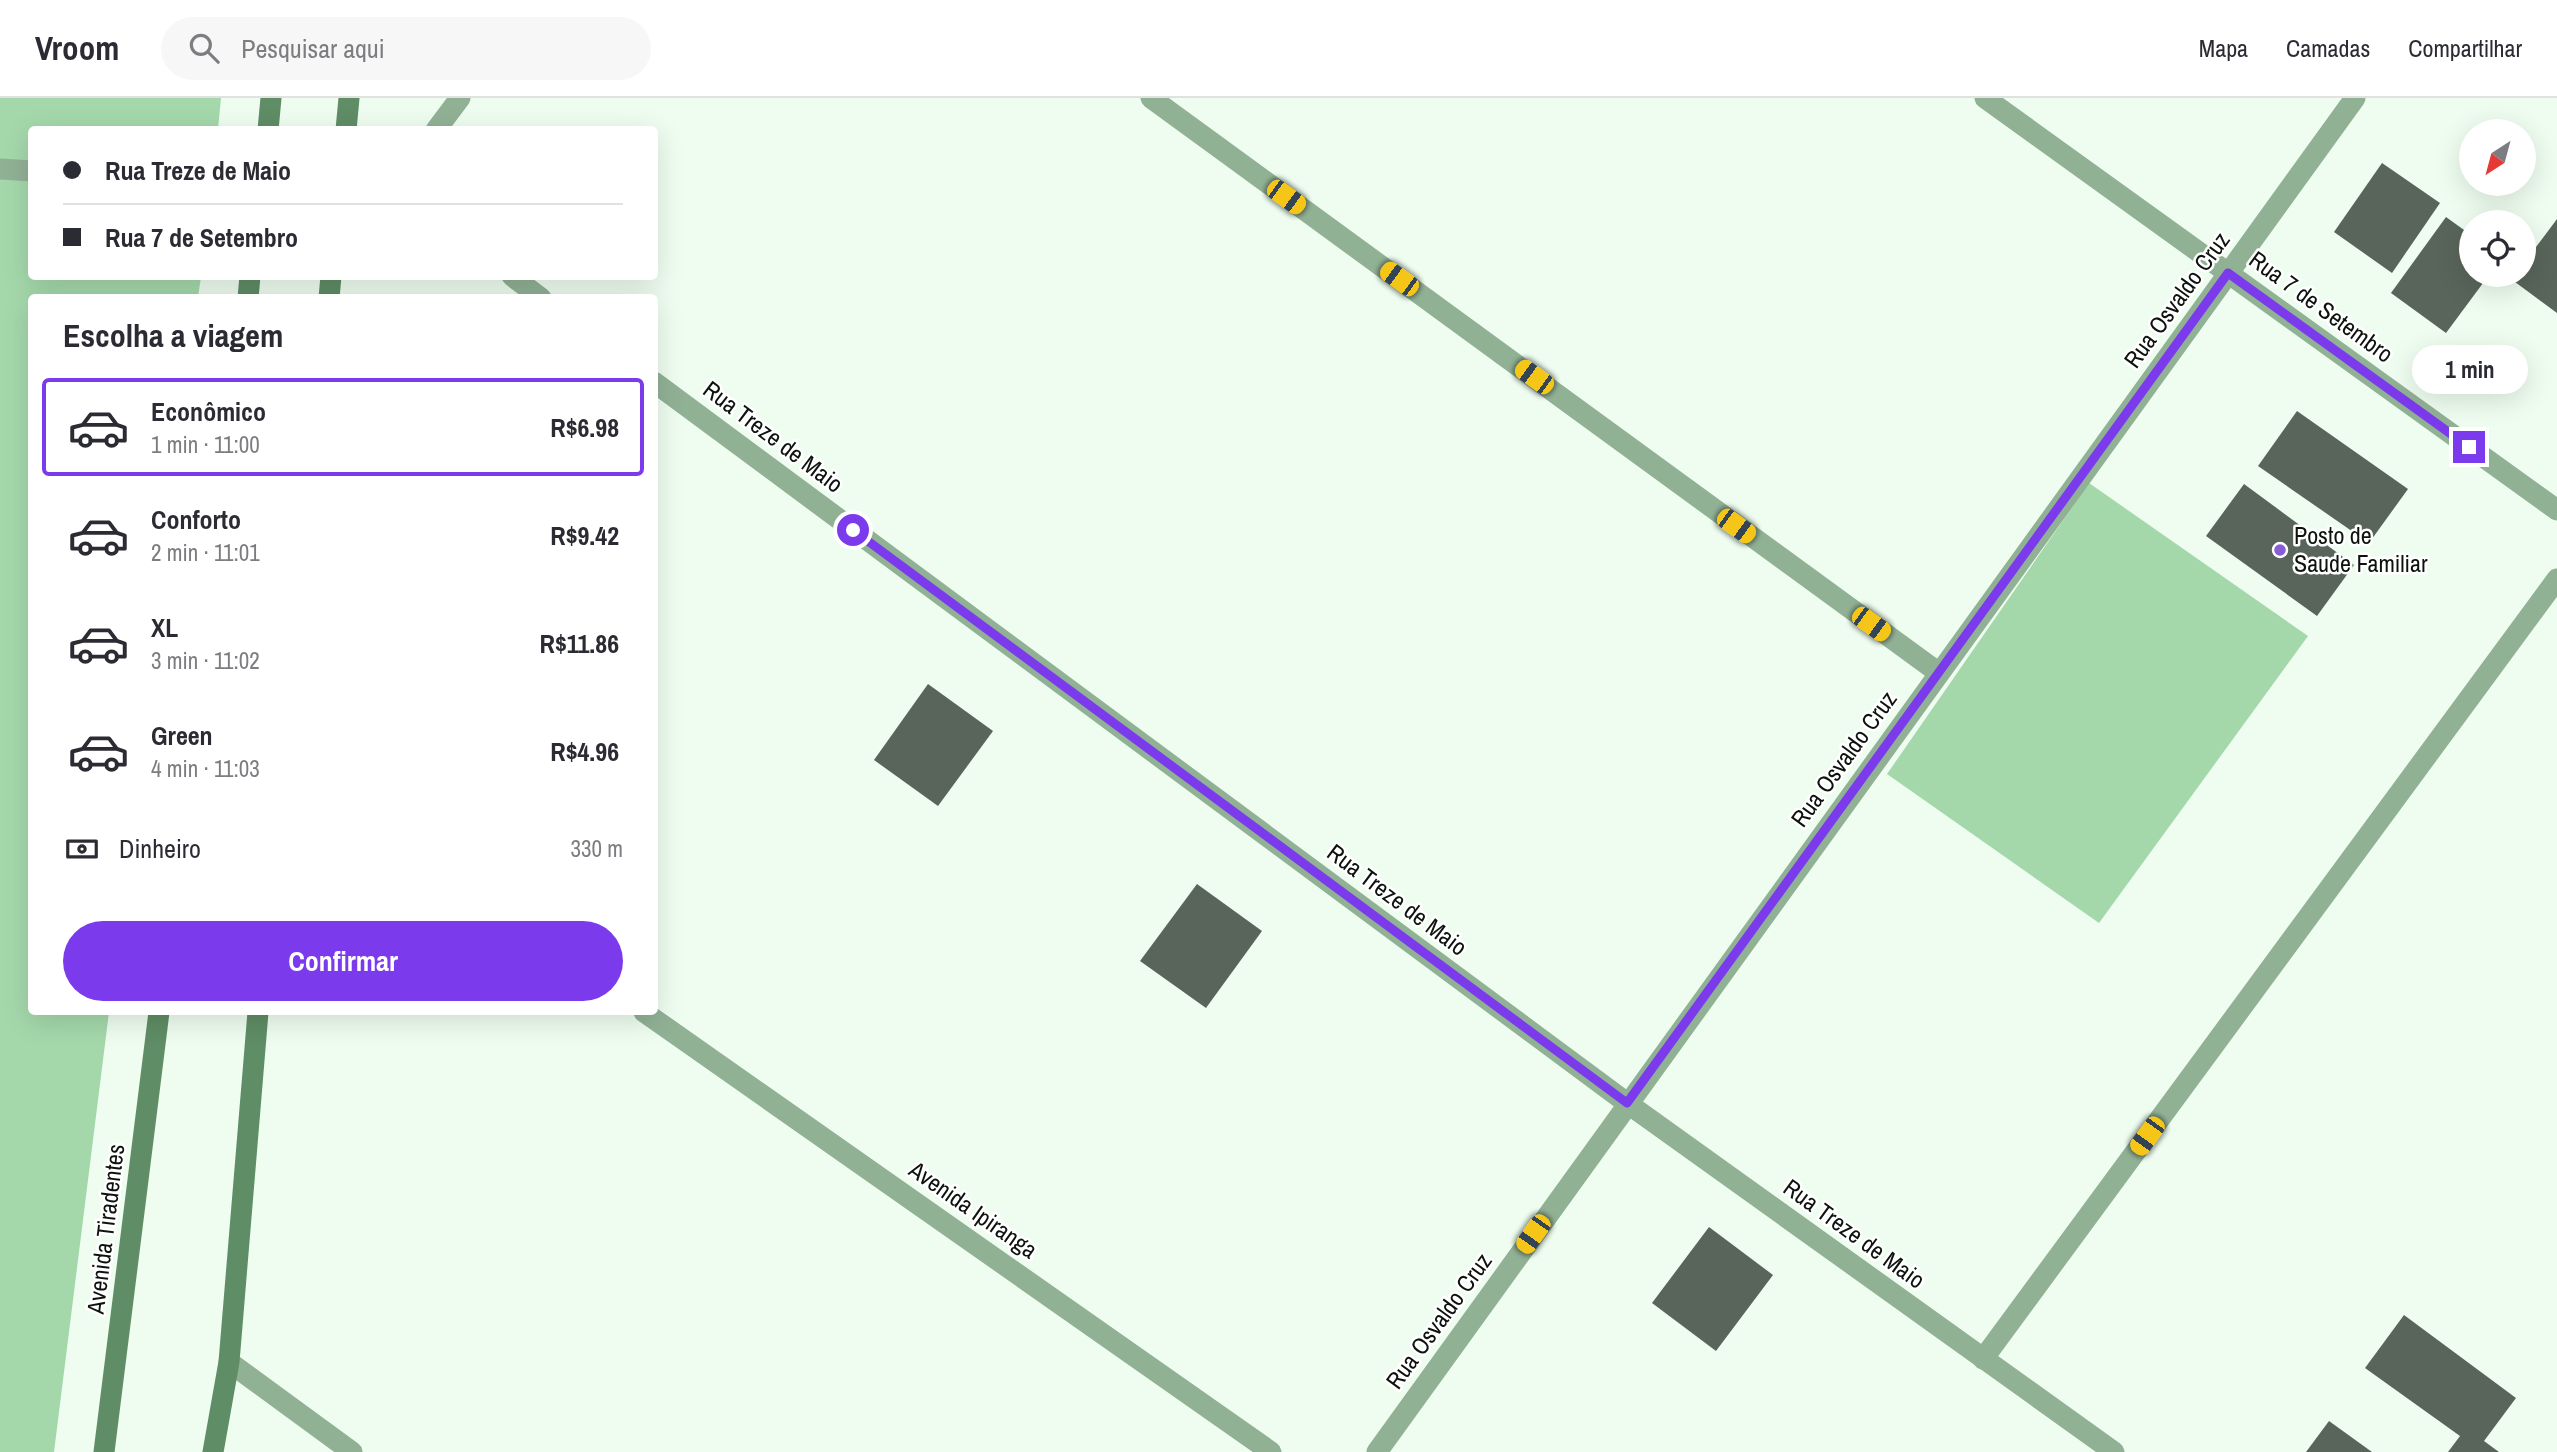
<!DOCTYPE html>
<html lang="pt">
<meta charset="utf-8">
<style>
body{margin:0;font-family:"Archivo Narrow",sans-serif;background:#f7f7f7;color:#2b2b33;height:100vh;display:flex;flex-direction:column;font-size:26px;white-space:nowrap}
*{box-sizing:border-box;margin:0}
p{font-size:23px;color:#7c7c81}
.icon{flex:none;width:38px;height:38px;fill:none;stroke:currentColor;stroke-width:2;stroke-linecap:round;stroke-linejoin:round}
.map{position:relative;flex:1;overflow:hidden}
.drawer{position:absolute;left:28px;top:196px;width:630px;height:721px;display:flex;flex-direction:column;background:#fff;border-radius:7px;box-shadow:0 7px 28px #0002}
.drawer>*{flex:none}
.guide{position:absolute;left:28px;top:28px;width:630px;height:154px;border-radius:7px;box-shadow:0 7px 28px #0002;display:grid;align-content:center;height:154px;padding:0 35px;background:#fff}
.needle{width:46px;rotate:216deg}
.controls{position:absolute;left:2459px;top:21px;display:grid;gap:14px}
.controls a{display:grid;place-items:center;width:77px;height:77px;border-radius:50%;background:#fff;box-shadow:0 7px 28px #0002;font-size:35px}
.end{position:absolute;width:32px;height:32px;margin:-16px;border:9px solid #7c3aed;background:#fff;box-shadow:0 0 0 4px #fff}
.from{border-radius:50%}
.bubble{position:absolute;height:49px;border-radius:24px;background:#fff;box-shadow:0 7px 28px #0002;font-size:23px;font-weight:700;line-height:49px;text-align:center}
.car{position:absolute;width:21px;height:42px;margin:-21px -10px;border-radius:9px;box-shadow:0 0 5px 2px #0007;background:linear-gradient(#f5c518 24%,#345 0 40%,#f5c518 0 76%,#345 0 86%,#f5c518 0)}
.guide b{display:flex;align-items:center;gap:24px;height:66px;font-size:26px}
.guide b+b{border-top:2px solid #e1e1e2}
.guide i{width:18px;height:18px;background:#2b2b33}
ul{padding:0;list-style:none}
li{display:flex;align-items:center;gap:21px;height:98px;margin:0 14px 10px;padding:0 21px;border:4px solid transparent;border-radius:7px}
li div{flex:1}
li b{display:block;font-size:26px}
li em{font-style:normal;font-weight:700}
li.selected{border-color:#7c3aed}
li>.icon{width:63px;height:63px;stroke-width:1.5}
h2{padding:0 35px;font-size:32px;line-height:84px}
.pay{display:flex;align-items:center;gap:18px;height:77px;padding:0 35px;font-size:26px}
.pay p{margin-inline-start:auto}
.action{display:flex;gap:14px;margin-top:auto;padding:14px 35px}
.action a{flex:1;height:80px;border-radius:42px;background:#7c3aed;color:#fff;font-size:28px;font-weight:700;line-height:80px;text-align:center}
header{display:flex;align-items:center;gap:42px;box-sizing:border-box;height:98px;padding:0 35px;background:#fff;border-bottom:2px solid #e1e1e2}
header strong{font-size:33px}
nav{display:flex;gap:38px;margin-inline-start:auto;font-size:24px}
.search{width:490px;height:63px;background:#f7f7f7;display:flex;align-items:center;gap:18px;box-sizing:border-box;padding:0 24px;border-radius:38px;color:#7c7c81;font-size:26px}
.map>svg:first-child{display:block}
.green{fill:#a4d8ab}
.building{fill:#59655a}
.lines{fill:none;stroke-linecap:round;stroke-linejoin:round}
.lane{stroke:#91b195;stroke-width:21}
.street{stroke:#91b195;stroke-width:21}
.secondary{stroke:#5f8d65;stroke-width:21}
.route{stroke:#7c3aed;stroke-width:9}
.poi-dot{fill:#895bd4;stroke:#fff;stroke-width:2.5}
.labels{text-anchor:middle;stroke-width:5;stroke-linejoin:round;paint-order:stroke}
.street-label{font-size:24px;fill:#0d120e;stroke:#fff}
.poi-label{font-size:24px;fill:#0d120e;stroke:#fff;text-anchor:start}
</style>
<header>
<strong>Vroom</strong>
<div class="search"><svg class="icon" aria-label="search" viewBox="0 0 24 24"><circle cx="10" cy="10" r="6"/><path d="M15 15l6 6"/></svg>Pesquisar aqui</div>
<nav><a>Mapa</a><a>Camadas</a><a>Compartilhar</a></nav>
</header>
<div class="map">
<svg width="2557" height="1354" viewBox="0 0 2557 1354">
<rect width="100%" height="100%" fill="#eefdf0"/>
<!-- green -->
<g class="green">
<polygon points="0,0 221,0 218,31 32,32 32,178 201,179 198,199 32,200 32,914 109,914 54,1354 0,1354"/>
<polygon points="2089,385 2308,538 2099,825 1887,676"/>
</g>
<!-- building -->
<g class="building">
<polygon points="2382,65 2440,105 2392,175 2334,134"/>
<polygon points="2446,119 2471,137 2471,177 2489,177 2446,235 2391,195"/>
<polygon points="2557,121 2557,215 2511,181 2514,177 2524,177 2524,165"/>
<polygon points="2297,313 2408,391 2369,445 2258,368"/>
<polygon points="2244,386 2354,467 2317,518 2206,438"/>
<polygon points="928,586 993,633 938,708 874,662"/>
<polygon points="1197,786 1262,833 1206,910 1140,863"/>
<polygon points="1709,1129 1773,1177 1716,1253 1652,1205"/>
<polygon points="2404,1217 2516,1300 2484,1343 2499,1354 2448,1354 2460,1338 2365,1270"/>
<polygon points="2329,1323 2372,1354 2306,1354"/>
</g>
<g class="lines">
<!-- lane -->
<polyline class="lane" points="1983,1261 2557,481"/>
<!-- street -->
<g class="street">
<polyline points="1151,0 1939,575"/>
<polyline points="1985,0 2557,412"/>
<polyline points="436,32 460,0"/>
<polyline points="0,71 32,73"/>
<polyline points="512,178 541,200"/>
<polyline points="654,284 1627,1005 2114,1354"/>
<polyline points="644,914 1271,1354"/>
<polyline points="229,1264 352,1354"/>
<polyline points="1377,1354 2355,0"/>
</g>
<!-- secondary -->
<g class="secondary">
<polyline points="268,32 271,0"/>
<polyline points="346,32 349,0"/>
<polyline points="248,200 250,178"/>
<polyline points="329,200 331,178"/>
<polyline points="104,1354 159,914"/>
<polyline points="213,1354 229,1264 258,914"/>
</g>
</g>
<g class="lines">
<!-- route -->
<polyline class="route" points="853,432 1627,1005 2228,175 2469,349"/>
</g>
<!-- markers -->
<circle class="poi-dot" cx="2280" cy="452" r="7"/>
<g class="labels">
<!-- street labels -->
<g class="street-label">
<text transform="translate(2177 202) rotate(-54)" y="8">Rua Osvaldo Cruz</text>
<text transform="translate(2321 209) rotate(36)" y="8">Rua 7 de Setembro</text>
<text transform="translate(773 339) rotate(37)" y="8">Rua Treze de Maio</text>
<text transform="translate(1844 661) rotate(-54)" y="8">Rua Osvaldo Cruz</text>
<text transform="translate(1397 802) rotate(37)" y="8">Rua Treze de Maio</text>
<text transform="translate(973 1112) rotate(35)" y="8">Avenida Ipiranga</text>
<text transform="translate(106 1131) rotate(-83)" y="8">Avenida Tiradentes</text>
<text transform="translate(1854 1136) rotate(36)" y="8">Rua Treze de Maio</text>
<text transform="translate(1439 1223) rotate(-54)" y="8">Rua Osvaldo Cruz</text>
</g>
<!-- poi labels -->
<g class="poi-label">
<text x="2294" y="446">Posto de<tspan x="2294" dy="28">Saude Familiar</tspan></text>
</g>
</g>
</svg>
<div class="controls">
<a><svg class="needle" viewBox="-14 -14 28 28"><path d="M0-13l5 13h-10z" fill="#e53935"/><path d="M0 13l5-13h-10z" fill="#7c7c81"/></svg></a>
<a><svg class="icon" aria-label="locate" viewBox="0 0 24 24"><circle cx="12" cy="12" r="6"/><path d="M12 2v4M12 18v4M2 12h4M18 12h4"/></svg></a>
</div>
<i class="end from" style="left:853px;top:432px"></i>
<i class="end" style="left:2469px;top:349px"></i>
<div class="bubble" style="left:2412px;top:247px;width:116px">1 min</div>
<i class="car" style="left:1286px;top:99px;rotate:126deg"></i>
<i class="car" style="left:1399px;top:181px;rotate:306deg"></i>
<i class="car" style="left:1534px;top:279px;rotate:306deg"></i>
<i class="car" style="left:1736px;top:428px;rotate:126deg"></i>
<i class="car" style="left:1871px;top:526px;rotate:126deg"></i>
<i class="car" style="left:2147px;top:1038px;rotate:216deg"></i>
<i class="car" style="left:1533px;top:1136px;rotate:215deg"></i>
<div class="guide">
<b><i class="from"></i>Rua Treze de Maio</b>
<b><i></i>Rua 7 de Setembro</b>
</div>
<section class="drawer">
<h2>Escolha a viagem</h2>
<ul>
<li class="selected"><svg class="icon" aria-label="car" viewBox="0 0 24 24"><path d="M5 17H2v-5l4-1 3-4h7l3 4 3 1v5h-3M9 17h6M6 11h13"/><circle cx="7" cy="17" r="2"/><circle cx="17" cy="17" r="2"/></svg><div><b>Econômico</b><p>1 min · 11:00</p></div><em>R$6.98</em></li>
<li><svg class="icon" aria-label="car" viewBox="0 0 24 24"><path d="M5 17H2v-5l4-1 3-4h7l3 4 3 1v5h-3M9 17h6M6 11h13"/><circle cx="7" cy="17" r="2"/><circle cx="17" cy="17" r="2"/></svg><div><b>Conforto</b><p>2 min · 11:01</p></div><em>R$9.42</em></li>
<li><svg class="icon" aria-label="car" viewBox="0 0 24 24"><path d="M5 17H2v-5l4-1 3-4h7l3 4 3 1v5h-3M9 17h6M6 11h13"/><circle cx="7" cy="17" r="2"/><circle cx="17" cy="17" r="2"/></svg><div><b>XL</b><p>3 min · 11:02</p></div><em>R$11.86</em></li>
<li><svg class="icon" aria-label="car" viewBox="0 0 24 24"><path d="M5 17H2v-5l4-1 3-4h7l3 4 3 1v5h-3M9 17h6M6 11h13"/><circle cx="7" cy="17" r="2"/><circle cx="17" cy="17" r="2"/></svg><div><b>Green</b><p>4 min · 11:03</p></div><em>R$4.96</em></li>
</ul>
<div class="pay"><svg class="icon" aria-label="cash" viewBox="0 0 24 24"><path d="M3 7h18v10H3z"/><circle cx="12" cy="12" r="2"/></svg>Dinheiro<p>330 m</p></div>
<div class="action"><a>Confirmar</a></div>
</section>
</div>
